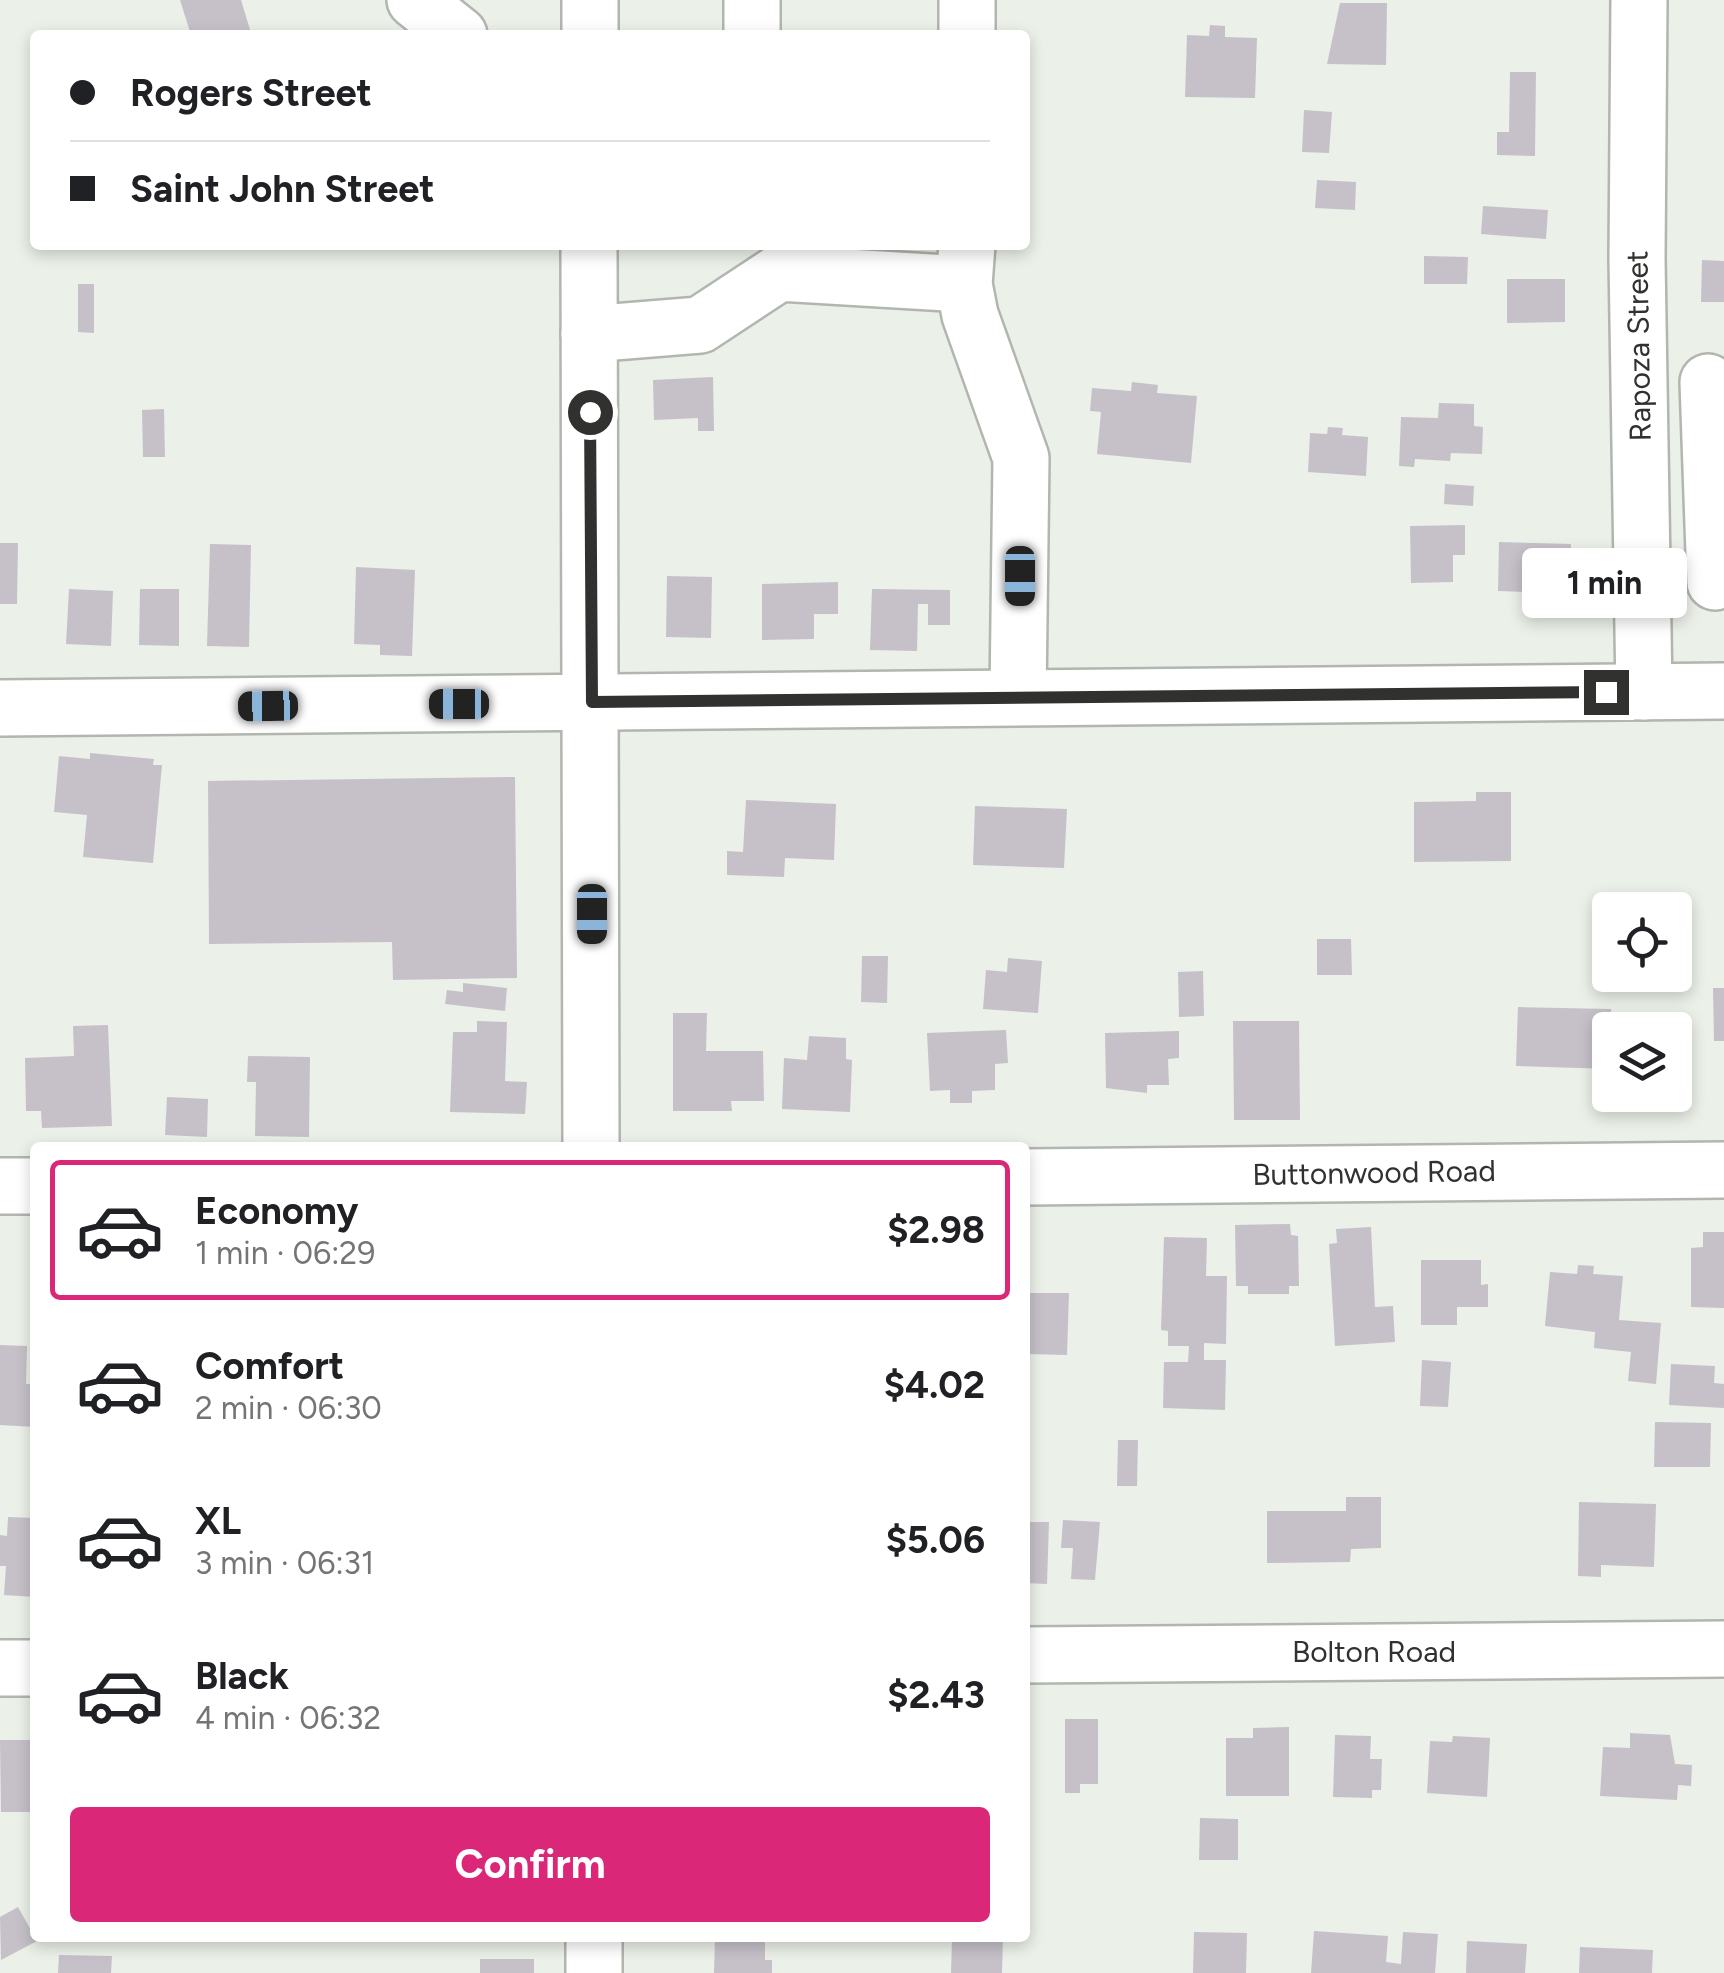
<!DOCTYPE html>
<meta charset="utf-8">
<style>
body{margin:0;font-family:Figtree,sans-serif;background:#f2f2f2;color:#202124;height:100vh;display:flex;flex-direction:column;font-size:38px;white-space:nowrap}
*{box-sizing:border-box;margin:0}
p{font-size:32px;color:#757577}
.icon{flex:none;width:55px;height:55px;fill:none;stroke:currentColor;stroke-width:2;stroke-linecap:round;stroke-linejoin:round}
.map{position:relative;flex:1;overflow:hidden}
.sheet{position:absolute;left:30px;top:1142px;width:1000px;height:800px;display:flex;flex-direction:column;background:#fff;border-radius:10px;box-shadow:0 5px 15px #0003}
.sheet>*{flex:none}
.guide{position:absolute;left:30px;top:30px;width:1000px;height:220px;border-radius:10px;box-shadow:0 5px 15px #0003;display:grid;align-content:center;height:220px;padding:0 40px;background:#fff}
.controls{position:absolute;left:1592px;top:892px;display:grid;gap:20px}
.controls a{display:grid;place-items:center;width:100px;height:100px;border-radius:10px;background:#fff;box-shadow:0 5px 15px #0003;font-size:50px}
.end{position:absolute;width:45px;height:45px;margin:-22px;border:12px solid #31322f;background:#fff;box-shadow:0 0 0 5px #fff}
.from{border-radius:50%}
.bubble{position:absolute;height:70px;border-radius:10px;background:#fff;box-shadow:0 5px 15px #0003;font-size:32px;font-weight:700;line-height:70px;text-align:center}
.car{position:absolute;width:30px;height:60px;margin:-30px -15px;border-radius:12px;box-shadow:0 0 8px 2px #0007;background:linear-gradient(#222 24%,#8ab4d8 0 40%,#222 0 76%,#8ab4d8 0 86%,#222 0)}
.guide b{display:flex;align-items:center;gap:35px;height:95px;font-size:38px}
.guide b+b{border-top:2px solid #e0e0e0}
.guide i{width:25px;height:25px;background:#202124}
ul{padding:18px 0 0;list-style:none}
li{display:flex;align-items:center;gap:30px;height:140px;margin:0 20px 15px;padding:0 20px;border:5px solid transparent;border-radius:10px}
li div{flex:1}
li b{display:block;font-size:38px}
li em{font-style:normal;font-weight:700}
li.current{border-color:#db2777}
li>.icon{width:90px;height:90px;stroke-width:1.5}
.cta{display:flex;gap:20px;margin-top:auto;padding:20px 40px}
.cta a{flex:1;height:115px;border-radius:10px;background:#db2777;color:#fff;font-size:40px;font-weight:700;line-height:115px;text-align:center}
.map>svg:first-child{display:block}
.building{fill:#c6c1c9}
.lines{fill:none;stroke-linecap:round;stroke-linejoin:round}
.minor-casing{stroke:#b1b6ae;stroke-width:60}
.minor{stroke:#fff;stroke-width:55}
.route{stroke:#31322f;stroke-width:12}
.labels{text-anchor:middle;stroke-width:10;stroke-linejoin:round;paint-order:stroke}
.street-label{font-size:30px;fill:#31322f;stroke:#fff}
</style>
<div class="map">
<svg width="1724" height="1973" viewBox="0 0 1724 1973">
<rect width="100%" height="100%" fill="#ebf0e8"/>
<!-- building -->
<g class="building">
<polygon points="180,0 241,0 251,33 191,35"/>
<polygon points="1340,3 1387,3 1386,65 1327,64"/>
<polygon points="1210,25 1225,26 1225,37 1257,38 1255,98 1185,97 1187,35 1209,36"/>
<polygon points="1510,72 1536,72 1535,156 1497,155 1497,132 1509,132"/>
<polygon points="1304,110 1332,112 1329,153 1302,152"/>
<polygon points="1317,180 1356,182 1355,210 1315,208"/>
<polygon points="1483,206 1548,210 1546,239 1481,234"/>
<polygon points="1424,256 1468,257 1467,284 1424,284"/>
<polygon points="1702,260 1724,261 1724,302 1701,302"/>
<polygon points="1507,279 1565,279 1565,322 1507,323"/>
<polygon points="78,284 94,284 94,333 78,332"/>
<polygon points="713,377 714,431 698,431 698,418 654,420 653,380"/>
<polygon points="1132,382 1158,385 1157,393 1197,396 1191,463 1097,454 1101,412 1090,411 1092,388 1131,391"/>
<polygon points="1439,403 1474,404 1474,426 1483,427 1482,454 1451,453 1450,461 1415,459 1414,467 1399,466 1401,417 1438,418"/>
<polygon points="164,409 165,457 143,457 142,410"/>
<polygon points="1328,427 1343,428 1342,435 1368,437 1366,476 1308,472 1310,433 1327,434"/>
<polygon points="1445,484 1474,486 1473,506 1444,504"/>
<polygon points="1465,525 1465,555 1453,555 1453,582 1411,583 1410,526"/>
<polygon points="1499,542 1571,544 1570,575 1561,575 1560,593 1498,591"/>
<polygon points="0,543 18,543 17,604 0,604"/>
<polygon points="210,544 251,545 249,647 207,646"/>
<polygon points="356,567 415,570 412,656 380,655 380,645 354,644"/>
<polygon points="667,576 712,577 711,638 666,637"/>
<polygon points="838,582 838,614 814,614 814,639 762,640 762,584"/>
<polygon points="69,589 113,591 111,646 66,644"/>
<polygon points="140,589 179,589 179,646 139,645"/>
<polygon points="872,589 950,590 950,625 928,625 928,604 918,604 917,651 870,650"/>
<polygon points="90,753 154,759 153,765 162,765 153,863 83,857 87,815 54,812 59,756 90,759"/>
<polygon points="515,777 517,978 393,980 392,942 209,944 208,781"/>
<polygon points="1476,792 1511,792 1511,861 1414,862 1414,802 1476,801"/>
<polygon points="746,800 836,804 834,860 785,858 784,877 727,875 727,851 743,852"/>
<polygon points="975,806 1067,809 1064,868 973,865"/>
<polygon points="1317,939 1351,939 1352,975 1317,975"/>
<polygon points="862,956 888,956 887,1003 861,1002"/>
<polygon points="1008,958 1042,961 1038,1013 983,1009 986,970 1007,972"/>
<polygon points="1203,971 1204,1016 1179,1017 1178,972"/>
<polygon points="463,983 507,988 505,1011 445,1004 447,990 463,992"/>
<polygon points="1713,988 1724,988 1724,1041 1714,1041"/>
<polygon points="1518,1007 1611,1009 1611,1017 1659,1019 1659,1030 1610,1030 1610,1069 1516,1066"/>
<polygon points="673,1013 707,1013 706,1051 763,1051 764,1101 731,1101 732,1111 673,1111"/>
<polygon points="477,1021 507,1022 505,1081 527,1082 525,1114 450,1112 453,1032 477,1032"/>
<polygon points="1233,1021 1299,1021 1300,1120 1234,1120"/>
<polygon points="108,1025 112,1126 42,1128 41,1111 26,1111 25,1058 74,1056 73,1026"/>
<polygon points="1006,1030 1008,1063 995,1064 995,1090 972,1091 972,1103 950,1103 950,1090 930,1091 927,1033"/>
<polygon points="1179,1031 1179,1058 1168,1059 1169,1085 1147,1085 1147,1093 1106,1088 1105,1033"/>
<polygon points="809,1036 846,1038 846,1059 852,1060 850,1112 782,1109 784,1058 807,1060"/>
<polygon points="248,1056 310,1057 309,1137 255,1136 256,1082 247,1082"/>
<polygon points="167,1097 208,1099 207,1137 165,1135"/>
<polygon points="1290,1224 1291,1235 1298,1236 1299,1286 1289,1286 1289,1294 1248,1294 1248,1286 1236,1286 1235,1225"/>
<polygon points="1371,1227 1375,1307 1393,1306 1395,1342 1335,1346 1329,1244 1337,1243 1336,1229"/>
<polygon points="1703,1232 1724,1232 1724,1308 1691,1307 1691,1248 1703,1247"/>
<polygon points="1164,1237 1207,1238 1206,1276 1227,1276 1226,1344 1204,1343 1204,1360 1226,1360 1225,1410 1163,1408 1164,1362 1188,1362 1189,1346 1168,1346 1168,1331 1161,1330"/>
<polygon points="1421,1260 1481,1260 1481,1285 1488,1284 1488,1307 1457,1307 1457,1325 1421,1325"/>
<polygon points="1578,1265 1594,1266 1593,1274 1623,1276 1619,1320 1661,1323 1656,1384 1628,1381 1631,1352 1594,1348 1595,1332 1545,1326 1550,1272 1577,1274"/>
<polygon points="1025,1293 1069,1293 1067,1355 1025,1354"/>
<polygon points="0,1345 27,1346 26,1384 35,1384 35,1427 0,1425"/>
<polygon points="1422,1360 1451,1362 1448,1407 1420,1406"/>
<polygon points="1671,1364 1715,1366 1714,1383 1724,1384 1724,1408 1669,1405"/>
<polygon points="1655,1422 1711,1423 1710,1467 1654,1467"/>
<polygon points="1118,1440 1138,1440 1137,1486 1117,1486"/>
<polygon points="1346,1497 1381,1497 1381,1548 1351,1549 1350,1562 1267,1563 1267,1511 1346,1511"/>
<polygon points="1579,1502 1656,1504 1654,1567 1601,1565 1601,1577 1578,1576"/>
<polygon points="8,1517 35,1518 35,1597 4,1595 6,1566 0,1566 0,1535 7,1536"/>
<polygon points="1063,1520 1100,1522 1095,1580 1071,1579 1073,1548 1061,1548"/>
<polygon points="1025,1522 1049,1522 1047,1584 1025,1583"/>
<polygon points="1065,1719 1098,1719 1098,1784 1080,1784 1080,1793 1065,1793"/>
<polygon points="1289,1727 1289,1796 1226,1796 1226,1738 1253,1738 1253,1728"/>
<polygon points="1630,1733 1670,1735 1675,1764 1692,1765 1691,1786 1678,1785 1677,1800 1600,1796 1603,1747 1630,1748"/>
<polygon points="1335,1735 1371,1736 1370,1759 1382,1759 1381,1790 1372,1790 1372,1798 1333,1797"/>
<polygon points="1453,1736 1490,1738 1487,1797 1427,1793 1430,1741 1452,1742"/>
<polygon points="0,1740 35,1740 35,1812 1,1812"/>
<polygon points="1200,1818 1238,1819 1238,1860 1199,1860"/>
<polygon points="18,1907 37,1941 1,1960 0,1917"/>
<polygon points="1314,1931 1388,1936 1386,1962 1401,1964 1403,1932 1438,1934 1435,1973 1311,1973"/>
<polygon points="1194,1932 1247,1933 1246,1973 1193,1973"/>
<polygon points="715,1938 765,1938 765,1960 772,1960 772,1973 714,1973"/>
<polygon points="952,1938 1003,1938 1002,1973 951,1973"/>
<polygon points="1467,1941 1527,1944 1525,1973 1466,1973"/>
<polygon points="1580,1947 1653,1950 1652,1973 1579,1973"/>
<polygon points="59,1955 112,1956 111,1973 58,1973"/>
<rect x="480" y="1959" width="54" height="14"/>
</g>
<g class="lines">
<!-- minor casing -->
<g class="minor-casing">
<g id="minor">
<polyline points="415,0 459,35"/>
<polyline points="752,0 752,35"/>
<polyline points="967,0 967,35"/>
<polyline points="1639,0 1637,259 1644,692"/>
<polyline points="590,35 590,0"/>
<polyline points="589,245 591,1148"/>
<polyline points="967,245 964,284 970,315 1021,458 1018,697"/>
<polyline points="589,334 700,325 779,273 964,284"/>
<polyline points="1708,382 1715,582"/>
<polyline points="0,708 1724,691"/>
<polyline points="1025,1177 1724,1170"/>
<polyline points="0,1186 35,1186"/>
<polyline points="1025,1655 1724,1649"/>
<polyline points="0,1668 35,1668"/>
<polyline points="594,1938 594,1973"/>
</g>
</g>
<!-- minor -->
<use href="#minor" class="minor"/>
</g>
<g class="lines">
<!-- route -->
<polyline class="route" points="590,412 592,702 1606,692"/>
</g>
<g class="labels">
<!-- street labels -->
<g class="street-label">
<text transform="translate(1639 346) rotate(-91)" y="10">Rapoza Street</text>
<text transform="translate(1374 1173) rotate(-1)" y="10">Buttonwood Road</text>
<text x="1374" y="1662">Bolton Road</text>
</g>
</g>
</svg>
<div class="controls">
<a><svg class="icon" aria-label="locate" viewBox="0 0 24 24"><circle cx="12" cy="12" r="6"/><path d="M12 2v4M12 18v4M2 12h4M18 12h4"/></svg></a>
<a><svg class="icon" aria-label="layers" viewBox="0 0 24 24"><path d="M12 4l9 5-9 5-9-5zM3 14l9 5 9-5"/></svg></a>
</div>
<i class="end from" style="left:590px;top:412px"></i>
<i class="end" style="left:1606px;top:692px"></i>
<div class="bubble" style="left:1522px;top:548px;width:165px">1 min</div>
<i class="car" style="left:1020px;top:576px;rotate:180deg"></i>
<i class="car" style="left:459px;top:704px;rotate:270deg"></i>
<i class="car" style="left:268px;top:706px;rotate:269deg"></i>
<i class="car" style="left:592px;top:914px;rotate:180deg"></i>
<div class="guide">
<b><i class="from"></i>Rogers Street</b>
<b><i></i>Saint John Street</b>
</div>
<section class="sheet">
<ul>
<li class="current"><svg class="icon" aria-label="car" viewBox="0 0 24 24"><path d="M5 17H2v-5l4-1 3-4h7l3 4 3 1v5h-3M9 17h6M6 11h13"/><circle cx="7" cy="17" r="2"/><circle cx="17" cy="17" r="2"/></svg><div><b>Economy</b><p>1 min · 06:29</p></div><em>$2.98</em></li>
<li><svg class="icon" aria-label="car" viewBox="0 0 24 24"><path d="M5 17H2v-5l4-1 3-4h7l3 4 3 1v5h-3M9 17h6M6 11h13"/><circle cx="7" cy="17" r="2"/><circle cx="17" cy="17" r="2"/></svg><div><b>Comfort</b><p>2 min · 06:30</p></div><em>$4.02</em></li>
<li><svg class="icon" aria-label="car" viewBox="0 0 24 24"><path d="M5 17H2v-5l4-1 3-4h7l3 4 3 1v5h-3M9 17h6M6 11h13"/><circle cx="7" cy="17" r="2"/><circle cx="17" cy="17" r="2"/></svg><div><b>XL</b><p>3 min · 06:31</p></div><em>$5.06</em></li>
<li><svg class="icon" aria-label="car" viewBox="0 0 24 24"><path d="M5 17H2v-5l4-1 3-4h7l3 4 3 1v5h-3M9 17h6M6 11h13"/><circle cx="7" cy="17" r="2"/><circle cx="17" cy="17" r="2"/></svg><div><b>Black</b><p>4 min · 06:32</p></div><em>$2.43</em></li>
</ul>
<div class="cta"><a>Confirm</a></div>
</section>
</div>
